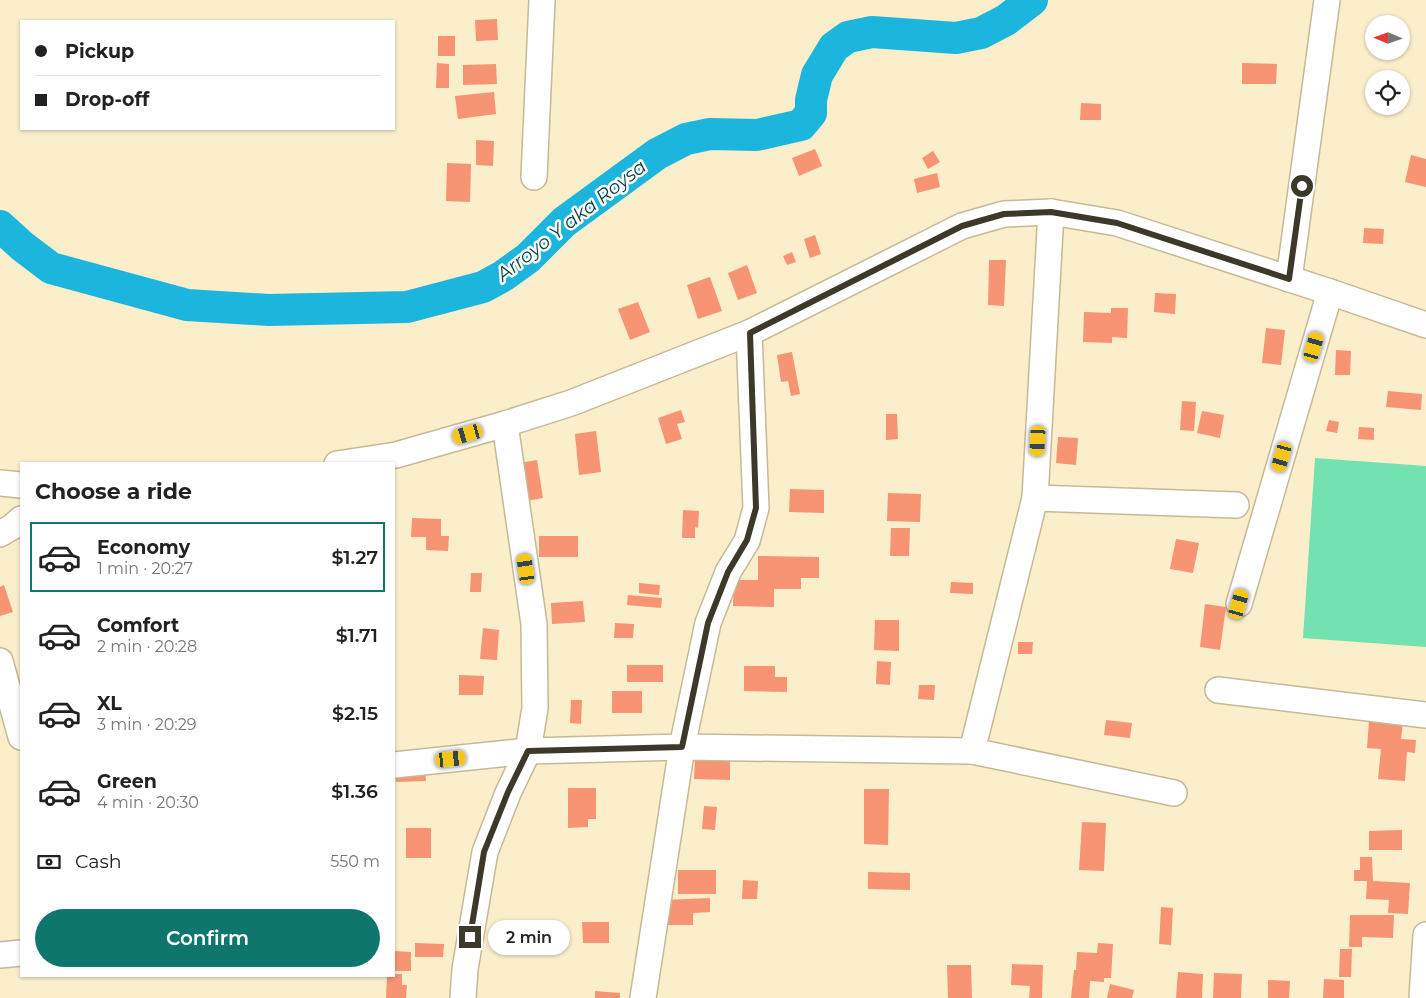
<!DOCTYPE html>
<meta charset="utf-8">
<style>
body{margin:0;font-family:Montserrat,sans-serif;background:#f2f2f2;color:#222;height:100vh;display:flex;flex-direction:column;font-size:19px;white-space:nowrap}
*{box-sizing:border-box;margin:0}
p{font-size:16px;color:#767676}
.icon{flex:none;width:28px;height:28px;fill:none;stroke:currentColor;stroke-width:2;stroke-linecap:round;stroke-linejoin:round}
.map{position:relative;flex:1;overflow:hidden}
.panel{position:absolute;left:20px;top:462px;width:375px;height:515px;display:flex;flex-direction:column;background:#fff;border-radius:0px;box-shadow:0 1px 4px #0004}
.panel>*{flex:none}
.banner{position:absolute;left:20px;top:20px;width:375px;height:110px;border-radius:0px;box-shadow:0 1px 4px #0004;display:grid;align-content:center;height:110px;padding:0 15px;background:#fff}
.needle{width:32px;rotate:272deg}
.buttons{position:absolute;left:1365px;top:15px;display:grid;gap:10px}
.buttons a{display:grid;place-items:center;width:45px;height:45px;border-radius:50%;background:#fff;box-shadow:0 1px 4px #0004;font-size:25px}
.end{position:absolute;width:22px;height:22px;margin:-11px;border:6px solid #3c382a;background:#fff;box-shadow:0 0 0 2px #fff}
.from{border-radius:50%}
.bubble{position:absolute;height:35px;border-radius:18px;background:#fff;box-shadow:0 1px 4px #0004;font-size:16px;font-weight:600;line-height:35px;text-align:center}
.car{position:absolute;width:15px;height:30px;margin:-15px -8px;border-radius:6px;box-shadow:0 0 4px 1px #0007;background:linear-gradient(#f5c518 24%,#345 0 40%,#f5c518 0 76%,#345 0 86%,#f5c518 0)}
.banner b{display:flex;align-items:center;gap:18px;height:48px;font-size:19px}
.banner b+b{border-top:1px solid #e0e0e0}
.banner i{width:12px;height:12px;background:#222}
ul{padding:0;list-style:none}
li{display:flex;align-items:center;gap:15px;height:70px;margin:0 10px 8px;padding:0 5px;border:2px solid transparent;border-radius:0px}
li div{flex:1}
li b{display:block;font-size:19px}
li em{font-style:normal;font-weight:600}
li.active{border-color:#0f766e}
li>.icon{width:45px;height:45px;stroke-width:1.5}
h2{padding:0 15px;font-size:22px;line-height:60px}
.pay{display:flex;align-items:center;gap:12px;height:55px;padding:0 15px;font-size:19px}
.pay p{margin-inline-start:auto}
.action{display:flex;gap:10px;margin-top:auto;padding:10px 15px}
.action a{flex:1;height:58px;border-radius:30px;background:#0f766e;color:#fff;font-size:20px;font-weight:600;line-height:58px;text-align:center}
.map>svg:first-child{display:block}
.green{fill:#74e1b0}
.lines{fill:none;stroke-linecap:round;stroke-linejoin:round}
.river{stroke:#1cb5dd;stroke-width:32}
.building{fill:#f79473}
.minor-casing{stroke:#c5b997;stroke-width:28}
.minor{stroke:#fff;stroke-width:25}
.route{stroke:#3c382a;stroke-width:6}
.labels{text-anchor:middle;stroke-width:5;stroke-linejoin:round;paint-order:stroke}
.water-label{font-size:19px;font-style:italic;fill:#003f4f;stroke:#fefcf5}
</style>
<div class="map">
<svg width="1426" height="998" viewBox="0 0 1426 998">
<rect width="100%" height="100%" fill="#faeecb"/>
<!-- green -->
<polygon class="green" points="1315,458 1426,466 1426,647 1303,638"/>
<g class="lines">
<!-- river -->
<polyline class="river" points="0,226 22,246 51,268 187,305 269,310 407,307 483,287 503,276 528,258 564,222 657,154 686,139 710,134 757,135 801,125 811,113 811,100 817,75 834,47 848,37 872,32 956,38 981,33 1006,20 1032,0"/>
</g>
<!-- building -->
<g class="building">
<polygon points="497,19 498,40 476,41 475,20"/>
<rect x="438" y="36" width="17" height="20"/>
<polygon points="437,63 449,64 449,88 436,88"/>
<polygon points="1242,63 1277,64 1276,84 1242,84"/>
<polygon points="496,64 497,84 463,85 463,65"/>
<polygon points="494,92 496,114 458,119 455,96"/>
<polygon points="1081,103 1101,104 1101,120 1080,120"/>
<polygon points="476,140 494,141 493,166 476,165"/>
<polygon points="815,149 822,166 799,176 792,158"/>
<polygon points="933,151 940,162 928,169 922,158"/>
<polygon points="1411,155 1426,159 1426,187 1405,182"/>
<polygon points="447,163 471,164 470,202 446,201"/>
<polygon points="937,173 940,187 917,193 914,179"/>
<polygon points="1364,228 1384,229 1383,244 1363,243"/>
<polygon points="815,235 821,254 810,258 804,239"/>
<polygon points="792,252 796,262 787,265 783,256"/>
<polygon points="989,260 1006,260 1004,306 988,305"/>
<polygon points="747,265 757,293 738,300 728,273"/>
<polygon points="710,277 722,311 698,319 687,285"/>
<polygon points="1155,293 1176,294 1175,314 1154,312"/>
<polygon points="638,302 650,332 630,340 618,309"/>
<polygon points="1111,308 1128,308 1127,338 1112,337 1112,343 1083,342 1084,312 1111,313"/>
<polygon points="1266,328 1285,330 1281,365 1262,363"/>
<polygon points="1336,350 1351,351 1350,375 1335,375"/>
<polygon points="792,352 800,394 791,396 788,381 781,382 777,355"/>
<polygon points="1388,391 1422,394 1421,410 1386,407"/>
<polygon points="1182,401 1196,402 1194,431 1180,430"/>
<polygon points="681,410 685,422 677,424 682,439 666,444 658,418"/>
<polygon points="1202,411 1224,415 1220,438 1197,433"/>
<polygon points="886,414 897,414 898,439 886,440"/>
<polygon points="1329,420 1339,422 1337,433 1326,431"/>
<polygon points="1359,427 1374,428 1374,440 1358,439"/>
<polygon points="596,431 601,472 579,475 575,434"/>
<polygon points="1058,437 1078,438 1076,465 1056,463"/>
<polygon points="537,460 543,498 521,502 514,464"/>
<polygon points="790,489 824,490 824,513 789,512"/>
<polygon points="888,493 921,494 920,522 887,521"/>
<polygon points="683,510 699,511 698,528 695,527 695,538 682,538"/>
<polygon points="412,518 441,519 441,536 449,536 448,551 426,550 426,537 411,537"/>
<polygon points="891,528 910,528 909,556 890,556"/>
<rect x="539" y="536" width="39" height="21"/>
<polygon points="1176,539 1199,543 1193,573 1170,569"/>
<polygon points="758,556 819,557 819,578 801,578 801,589 774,589 774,607 733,606 734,580 758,580"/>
<polygon points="471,573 482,573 481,592 470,592"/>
<polygon points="951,582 973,583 973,594 950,593"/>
<polygon points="639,583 660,585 659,595 639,593"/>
<polygon points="4,585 13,612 0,616 0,587"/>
<polygon points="628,595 662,598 661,608 627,605"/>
<polygon points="583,601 585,622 552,624 551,603"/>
<polygon points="1205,604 1226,607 1220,650 1200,647"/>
<polygon points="875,620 899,620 899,651 874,650"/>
<polygon points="615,623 634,624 633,638 614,638"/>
<polygon points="483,628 499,630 497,660 480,659"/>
<polygon points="1018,642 1033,642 1032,654 1018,654"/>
<polygon points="877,661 891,662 890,685 876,684"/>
<rect x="627" y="665" width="36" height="17"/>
<polygon points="744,666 775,666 775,677 787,677 787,692 744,691"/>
<polygon points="459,675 484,676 483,695 459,695"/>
<polygon points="919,685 935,685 934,700 918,699"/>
<rect x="612" y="691" width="30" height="22"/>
<polygon points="571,700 582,700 581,724 570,723"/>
<polygon points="1106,720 1132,723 1130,738 1104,735"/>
<polygon points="1369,721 1403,723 1401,739 1416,740 1415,753 1407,752 1405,781 1378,779 1381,749 1367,748"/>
<polygon points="695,760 730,761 730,780 694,779"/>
<polygon points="425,767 426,781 396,782 395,768"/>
<polygon points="568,788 596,788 596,819 588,819 588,827 568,828"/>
<polygon points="864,789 889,789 888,845 864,844"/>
<polygon points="704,806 717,807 715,830 702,829"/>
<polygon points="1082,822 1106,823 1104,871 1079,870"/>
<rect x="406" y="828" width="25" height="30"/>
<polygon points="1402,830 1402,850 1369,850 1369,831"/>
<polygon points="1360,857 1372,857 1373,881 1410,883 1408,914 1388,913 1389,900 1366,899 1367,881 1354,881 1354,870 1360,870"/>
<rect x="678" y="870" width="38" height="24"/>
<polygon points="868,872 910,873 910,890 868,889"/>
<polygon points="743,880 758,881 757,899 742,899"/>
<polygon points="710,898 710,912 693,913 693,925 667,925 666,900"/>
<polygon points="1161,907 1173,908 1171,945 1159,944"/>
<polygon points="1350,915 1394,915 1393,938 1362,937 1362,947 1349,947"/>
<polygon points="582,922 609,922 609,943 583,943"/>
<polygon points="415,943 444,944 443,957 415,957"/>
<polygon points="1098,943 1113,944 1111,978 1104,978 1104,982 1090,981 1089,998 1071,998 1074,970 1076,970 1077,952 1097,953"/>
<polygon points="1340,949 1352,949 1351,977 1339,977"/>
<polygon points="394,951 411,952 411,971 394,971"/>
<polygon points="1012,964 1043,965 1042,998 1029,998 1030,986 1011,985"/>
<polygon points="947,965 971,965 972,998 948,998"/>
<polygon points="1178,972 1203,974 1202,998 1176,998"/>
<polygon points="1214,973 1242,974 1241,998 1213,998"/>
<polygon points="394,974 402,974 402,985 407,985 406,998 386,998 387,976 394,976"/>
<polygon points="1324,979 1344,980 1344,998 1323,998"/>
<polygon points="1268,980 1290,981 1289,998 1268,998"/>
<polygon points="1110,984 1134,990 1132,998 1107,998"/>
<polygon points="595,991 620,993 620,998 595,998"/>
</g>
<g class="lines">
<!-- minor casing -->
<g class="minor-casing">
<g id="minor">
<polyline points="534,177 542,0"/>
<polyline points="1289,279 1327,0"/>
<polyline points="337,464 396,455 505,424 571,403 749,333 962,226 1004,214 1051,212 1117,223 1330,292 1426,325"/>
<polyline points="0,483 21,485"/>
<polyline points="1035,498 1236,505"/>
<polyline points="0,534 12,527 21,519"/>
<polyline points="1239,604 1330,292"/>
<polyline points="0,661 21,737"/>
<polyline points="1218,690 1426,715"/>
<polyline points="972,751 1035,498 1051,212"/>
<polyline points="394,765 528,751 682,747 972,751 1174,793"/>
<polyline points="0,955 21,953"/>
<polyline points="463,998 465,969 485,852 508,793 528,751 535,708 534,624 505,424"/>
<polyline points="643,998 682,747 708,623 728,572 747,541 756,508 749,333"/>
<polyline points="1422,998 1426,935"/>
</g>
</g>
<!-- minor -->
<use href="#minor" class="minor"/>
</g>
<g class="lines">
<!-- route -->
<polyline class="route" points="470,937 484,852 508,792 528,751 682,747 708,623 728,572 747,540 756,508 750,333 962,226 1004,214 1051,212 1117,223 1289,279 1302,186"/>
</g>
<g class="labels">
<!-- water labels -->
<g class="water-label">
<text transform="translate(571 220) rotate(-38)" y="7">Arroyo Y aka Roysa</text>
</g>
</g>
</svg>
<div class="buttons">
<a><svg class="needle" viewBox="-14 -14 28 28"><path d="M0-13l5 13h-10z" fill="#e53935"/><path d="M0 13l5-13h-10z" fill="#767676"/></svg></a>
<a><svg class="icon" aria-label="locate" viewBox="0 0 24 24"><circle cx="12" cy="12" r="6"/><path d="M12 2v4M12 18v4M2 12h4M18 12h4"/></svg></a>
</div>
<i class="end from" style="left:1302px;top:186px"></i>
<i class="end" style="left:470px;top:937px"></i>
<div class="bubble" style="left:488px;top:920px;width:82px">2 min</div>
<i class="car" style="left:1314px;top:347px;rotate:16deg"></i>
<i class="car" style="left:468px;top:434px;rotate:254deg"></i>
<i class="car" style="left:1038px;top:441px;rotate:183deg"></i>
<i class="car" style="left:1282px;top:457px;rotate:196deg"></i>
<i class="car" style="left:526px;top:569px;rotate:352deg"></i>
<i class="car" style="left:1239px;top:604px;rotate:16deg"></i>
<i class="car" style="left:451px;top:759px;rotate:84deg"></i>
<div class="banner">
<b><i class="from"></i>Pickup</b>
<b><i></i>Drop-off</b>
</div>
<section class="panel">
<h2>Choose a ride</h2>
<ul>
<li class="active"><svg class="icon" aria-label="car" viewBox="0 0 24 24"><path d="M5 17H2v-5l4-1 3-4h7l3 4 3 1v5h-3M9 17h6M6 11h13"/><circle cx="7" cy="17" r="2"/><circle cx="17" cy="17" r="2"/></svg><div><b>Economy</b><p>1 min · 20:27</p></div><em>$1.27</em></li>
<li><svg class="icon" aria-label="car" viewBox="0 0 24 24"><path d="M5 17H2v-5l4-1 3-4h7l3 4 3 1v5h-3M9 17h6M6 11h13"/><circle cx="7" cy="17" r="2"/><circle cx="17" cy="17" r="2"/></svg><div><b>Comfort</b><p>2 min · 20:28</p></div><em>$1.71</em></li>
<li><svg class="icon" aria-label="car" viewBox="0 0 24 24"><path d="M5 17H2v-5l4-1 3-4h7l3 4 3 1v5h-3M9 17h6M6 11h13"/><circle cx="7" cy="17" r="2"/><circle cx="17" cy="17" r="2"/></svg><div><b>XL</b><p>3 min · 20:29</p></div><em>$2.15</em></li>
<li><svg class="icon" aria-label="car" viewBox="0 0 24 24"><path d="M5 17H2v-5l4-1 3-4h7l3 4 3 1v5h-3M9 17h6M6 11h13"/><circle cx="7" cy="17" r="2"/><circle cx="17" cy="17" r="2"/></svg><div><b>Green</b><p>4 min · 20:30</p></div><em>$1.36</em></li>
</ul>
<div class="pay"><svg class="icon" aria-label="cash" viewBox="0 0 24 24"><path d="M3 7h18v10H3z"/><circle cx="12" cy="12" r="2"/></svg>Cash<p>550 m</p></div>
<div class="action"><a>Confirm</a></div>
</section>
</div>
